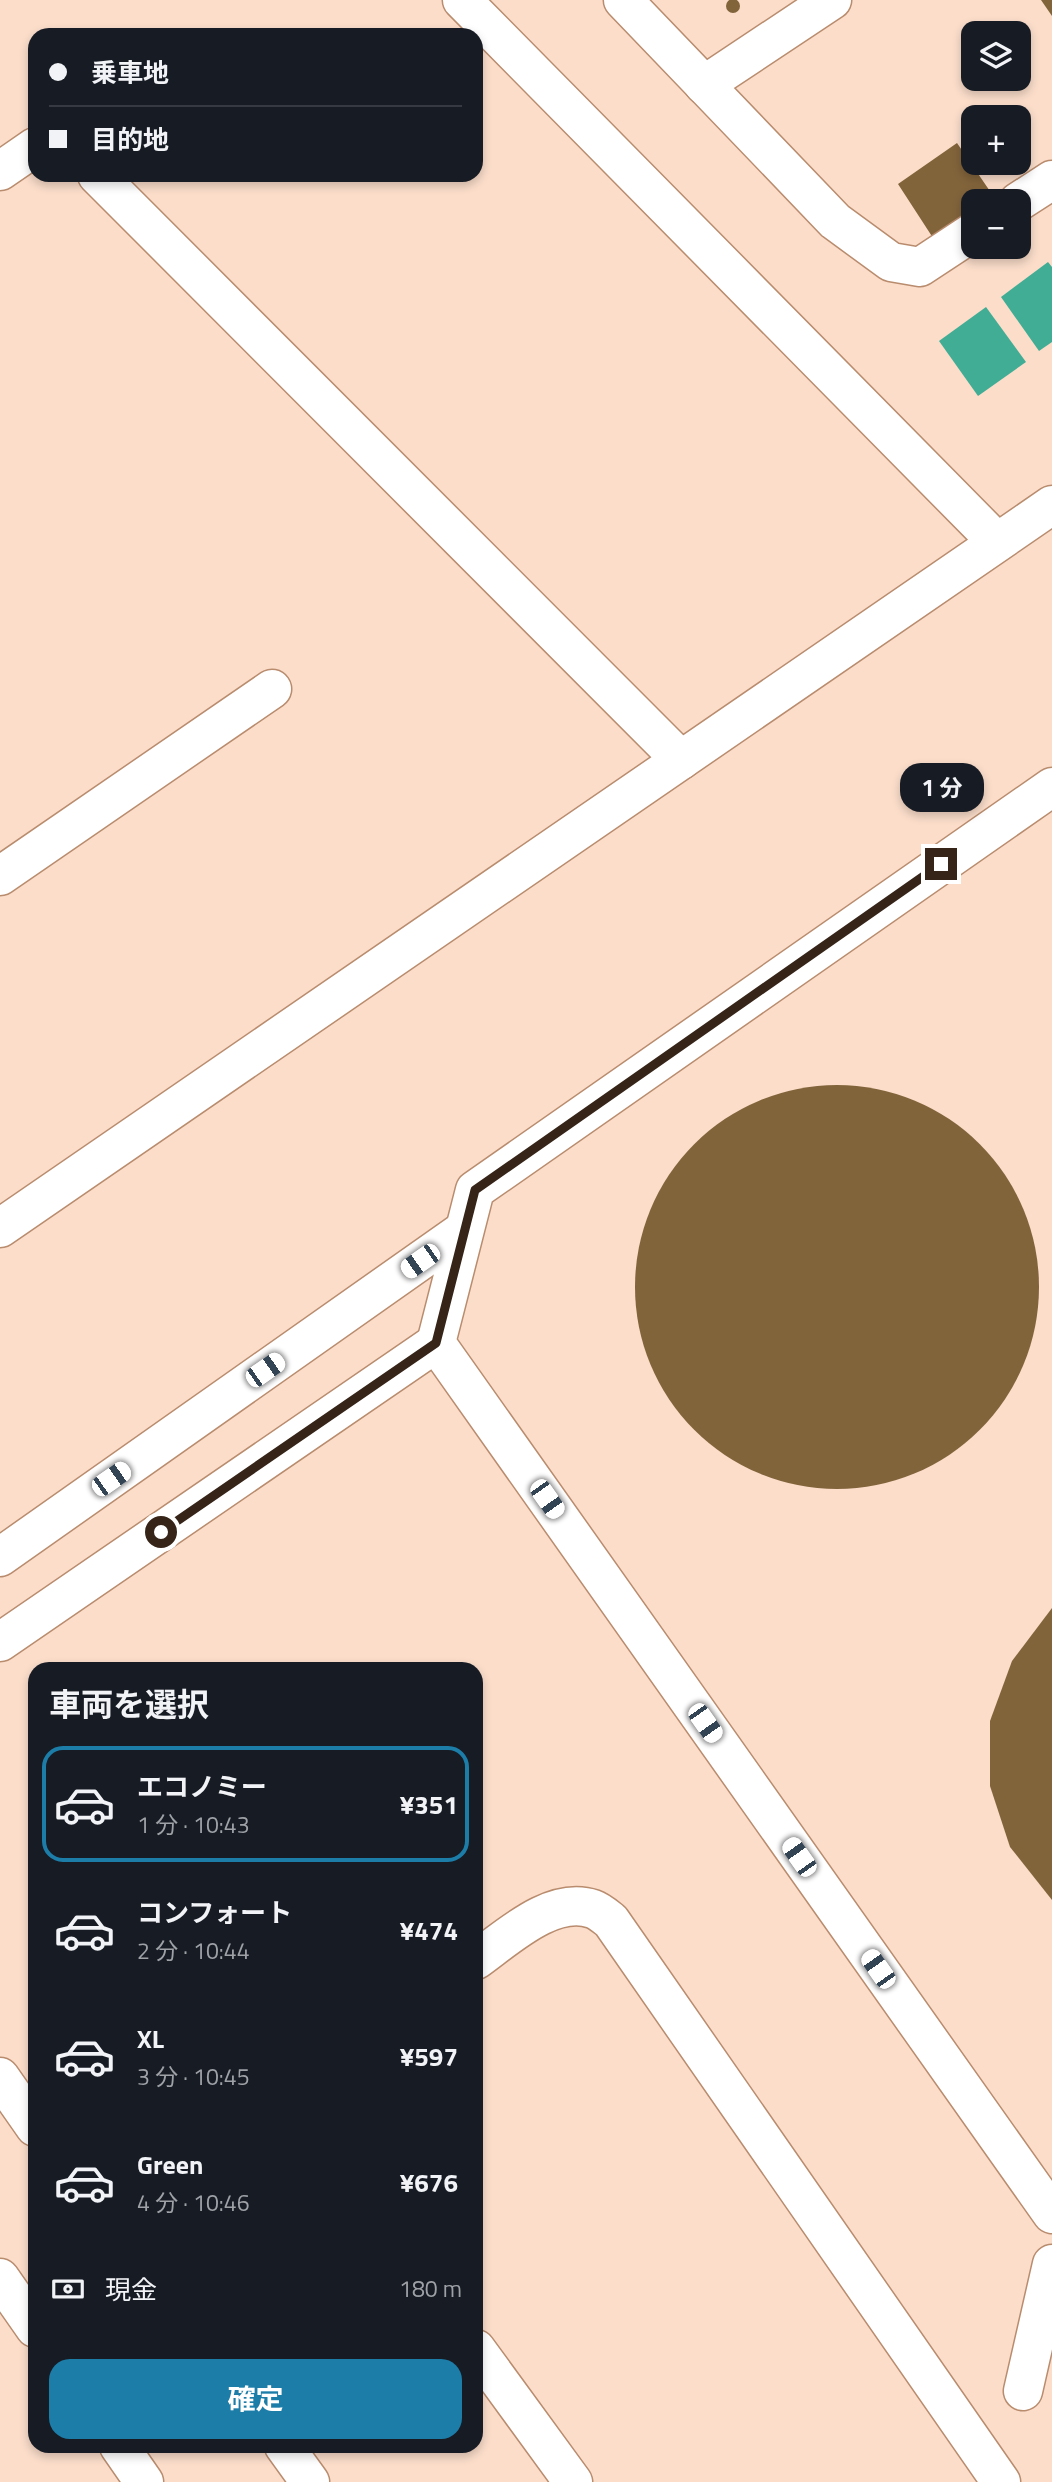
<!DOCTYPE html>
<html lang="ja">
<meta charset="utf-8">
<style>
body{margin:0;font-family:"Titillium Web","Noto Sans JP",sans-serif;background:#242831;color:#f1f3f6;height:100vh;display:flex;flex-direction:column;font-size:26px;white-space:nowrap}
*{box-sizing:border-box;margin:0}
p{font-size:23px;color:#9ea1a6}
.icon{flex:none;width:38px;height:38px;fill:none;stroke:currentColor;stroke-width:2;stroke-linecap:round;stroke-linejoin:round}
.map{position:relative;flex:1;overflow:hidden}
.side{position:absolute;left:28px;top:1662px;width:455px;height:791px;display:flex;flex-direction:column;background:#171b24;border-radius:21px;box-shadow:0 4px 10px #0003}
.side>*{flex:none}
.top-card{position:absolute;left:28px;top:28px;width:455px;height:154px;border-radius:21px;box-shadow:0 4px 10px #0003;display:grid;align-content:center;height:154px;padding:0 21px;background:#171b24}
.fabs{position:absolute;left:961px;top:21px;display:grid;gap:14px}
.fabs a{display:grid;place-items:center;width:70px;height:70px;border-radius:14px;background:#171b24;box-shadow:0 4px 10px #0003;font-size:35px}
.end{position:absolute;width:32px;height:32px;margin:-16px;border:9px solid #362418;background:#fff;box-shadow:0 0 0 4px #fff}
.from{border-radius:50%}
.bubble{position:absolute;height:49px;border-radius:21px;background:#171b24;box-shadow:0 4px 10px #0003;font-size:23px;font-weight:700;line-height:49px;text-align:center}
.car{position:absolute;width:21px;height:42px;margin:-21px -10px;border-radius:9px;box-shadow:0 0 5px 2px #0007;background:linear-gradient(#fff 24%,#345 0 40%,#fff 0 76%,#345 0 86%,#fff 0)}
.top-card b{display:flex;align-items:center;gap:24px;height:66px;font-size:26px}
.top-card b+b{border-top:2px solid #363941}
.top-card i{width:18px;height:18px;background:#f1f3f6}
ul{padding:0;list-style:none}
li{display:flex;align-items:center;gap:21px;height:116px;margin:0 14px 10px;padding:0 7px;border:4px solid transparent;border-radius:21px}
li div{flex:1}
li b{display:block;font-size:26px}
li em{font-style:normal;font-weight:700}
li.current{border-color:#1d7da9}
li>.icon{width:63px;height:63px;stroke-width:1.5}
h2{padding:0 21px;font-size:32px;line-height:84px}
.pay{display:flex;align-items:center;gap:18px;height:77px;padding:0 21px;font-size:26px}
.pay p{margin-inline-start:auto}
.cta{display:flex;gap:14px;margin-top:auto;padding:14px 21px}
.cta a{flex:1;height:80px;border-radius:21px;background:#1d7da9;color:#fff;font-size:28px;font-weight:700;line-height:80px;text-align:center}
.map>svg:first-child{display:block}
.water{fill:#40ad94}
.building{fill:#82643b}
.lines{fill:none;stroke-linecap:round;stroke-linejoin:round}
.minor-casing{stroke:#b98c6e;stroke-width:41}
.minor{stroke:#fff;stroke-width:38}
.route{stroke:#362418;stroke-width:9}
</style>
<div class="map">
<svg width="1052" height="2482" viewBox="0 0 1052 2482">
<rect width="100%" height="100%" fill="#fbddca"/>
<!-- water -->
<g class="water">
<polygon points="1048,262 1052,267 1052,342 1039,351 1001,297"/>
<polygon points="986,307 1026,362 978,396 939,341"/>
</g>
<!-- building -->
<g class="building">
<circle cx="733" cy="6" r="7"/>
<polygon points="1041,0 1052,0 1052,16"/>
<polygon points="957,143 996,200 973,201 973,215 935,241 898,184"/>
<circle cx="837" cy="1287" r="202"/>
<polygon points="1052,1608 1052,1900 1010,1847 990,1786 990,1721 1012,1661"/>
</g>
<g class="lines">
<!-- minor casing -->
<g class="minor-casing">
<g id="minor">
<polyline points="462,0 997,542"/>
<polyline points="623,0 835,221 891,262 920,267 973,232"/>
<polyline points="704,85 832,0"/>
<polyline points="0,171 35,147"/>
<polyline points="97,175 681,760"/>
<polyline points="1018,202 1052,180"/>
<polyline points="1052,787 475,1190 436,1343 1052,2214"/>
<polyline points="0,876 272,689"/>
<polyline points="0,1228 1052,505"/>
<polyline points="0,1557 464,1230"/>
<polyline points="0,1642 436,1343"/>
<path d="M476 1960C507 1938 552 1895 593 1909 599 1911 606 1917 611 1921L1001 2482"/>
<polyline points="0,2077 35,2127"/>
<polyline points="0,2278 35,2328"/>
<polyline points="476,2349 573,2482"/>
<polyline points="1023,2391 1052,2264"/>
<polyline points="119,2446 144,2482"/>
<polyline points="284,2446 310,2482"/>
</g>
</g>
<!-- minor -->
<use href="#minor" class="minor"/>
</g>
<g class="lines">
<!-- route -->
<polyline class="route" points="161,1532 436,1343 475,1190 941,864"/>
</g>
</svg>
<div class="fabs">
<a><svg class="icon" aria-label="layers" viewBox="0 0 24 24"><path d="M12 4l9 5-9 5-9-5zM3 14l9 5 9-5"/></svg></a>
<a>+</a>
<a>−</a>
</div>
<i class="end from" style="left:161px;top:1532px"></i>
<i class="end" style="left:941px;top:864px"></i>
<div class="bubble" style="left:900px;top:763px;width:84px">1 分</div>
<i class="car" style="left:420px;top:1261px;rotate:235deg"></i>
<i class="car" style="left:265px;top:1370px;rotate:55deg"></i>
<i class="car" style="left:111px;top:1479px;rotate:55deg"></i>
<i class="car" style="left:547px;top:1499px;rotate:145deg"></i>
<i class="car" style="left:705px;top:1723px;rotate:145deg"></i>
<i class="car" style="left:799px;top:1857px;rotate:325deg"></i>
<i class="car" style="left:878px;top:1969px;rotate:325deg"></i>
<div class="top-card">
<b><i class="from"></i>乗車地</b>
<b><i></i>目的地</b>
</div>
<section class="side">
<h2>車両を選択</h2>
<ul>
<li class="current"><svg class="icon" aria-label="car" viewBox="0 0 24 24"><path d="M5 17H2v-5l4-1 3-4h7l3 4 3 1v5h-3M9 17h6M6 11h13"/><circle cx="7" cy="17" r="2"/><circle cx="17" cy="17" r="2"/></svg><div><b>エコノミー</b><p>1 分 · 10:43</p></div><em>¥351</em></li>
<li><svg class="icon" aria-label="car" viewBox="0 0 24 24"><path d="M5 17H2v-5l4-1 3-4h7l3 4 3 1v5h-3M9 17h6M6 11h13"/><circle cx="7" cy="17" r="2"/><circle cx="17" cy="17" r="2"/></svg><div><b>コンフォート</b><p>2 分 · 10:44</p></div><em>¥474</em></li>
<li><svg class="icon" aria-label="car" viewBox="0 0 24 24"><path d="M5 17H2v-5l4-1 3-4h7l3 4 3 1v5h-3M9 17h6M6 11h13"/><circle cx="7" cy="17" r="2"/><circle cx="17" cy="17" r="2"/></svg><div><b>XL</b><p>3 分 · 10:45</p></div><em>¥597</em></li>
<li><svg class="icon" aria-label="car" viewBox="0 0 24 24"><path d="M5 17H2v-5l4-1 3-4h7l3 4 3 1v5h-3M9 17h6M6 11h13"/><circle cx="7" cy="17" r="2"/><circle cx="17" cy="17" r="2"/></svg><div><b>Green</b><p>4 分 · 10:46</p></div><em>¥676</em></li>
</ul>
<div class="pay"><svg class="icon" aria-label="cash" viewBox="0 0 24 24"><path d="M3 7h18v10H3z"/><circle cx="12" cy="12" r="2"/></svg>現金<p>180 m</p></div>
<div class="cta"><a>確定</a></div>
</section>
</div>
